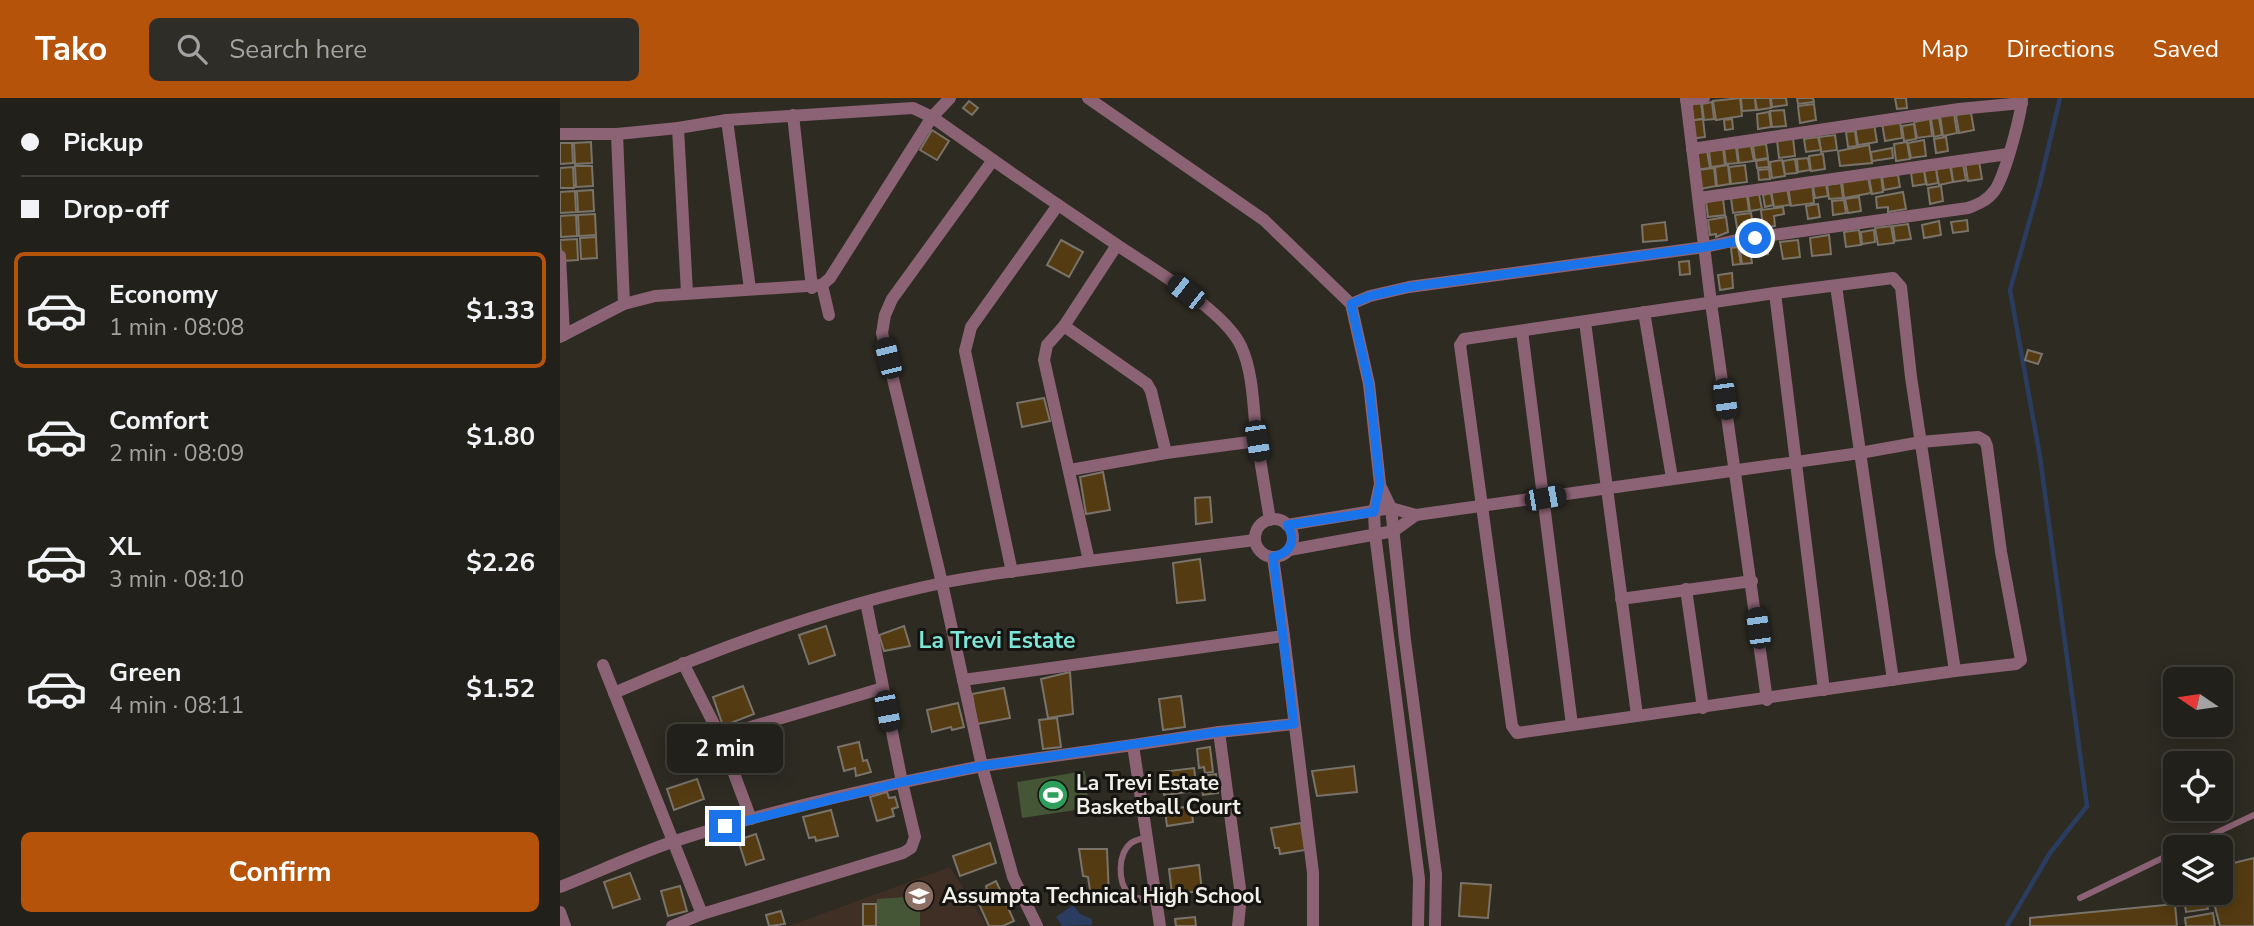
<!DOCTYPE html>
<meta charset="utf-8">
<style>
body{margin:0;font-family:"Nunito Sans",sans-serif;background:#2e2d27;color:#f1f3f6;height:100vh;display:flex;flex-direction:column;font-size:26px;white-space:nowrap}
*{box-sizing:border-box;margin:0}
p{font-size:23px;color:#a2a3a2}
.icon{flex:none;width:38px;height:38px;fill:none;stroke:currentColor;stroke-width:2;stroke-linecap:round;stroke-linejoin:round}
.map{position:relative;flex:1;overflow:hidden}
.panel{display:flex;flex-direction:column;background:#22201a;width:560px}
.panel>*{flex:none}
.banner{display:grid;align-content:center;height:154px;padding:0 21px;background:#22201a}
.needle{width:46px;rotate:283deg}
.tools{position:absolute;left:1603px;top:569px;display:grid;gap:14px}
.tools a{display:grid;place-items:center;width:70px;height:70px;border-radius:10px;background:#22201a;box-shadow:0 4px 18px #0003,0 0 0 2px #3f3e39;font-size:35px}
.end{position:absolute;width:32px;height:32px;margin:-16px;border:9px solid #1a73e8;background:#fff;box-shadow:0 0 0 4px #fff}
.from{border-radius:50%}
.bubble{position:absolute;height:49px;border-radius:10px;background:#22201a;box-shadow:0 4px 18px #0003,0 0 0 2px #3f3e39;font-size:23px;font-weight:700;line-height:49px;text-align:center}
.car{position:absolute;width:21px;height:42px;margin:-21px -10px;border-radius:9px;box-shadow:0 0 5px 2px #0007;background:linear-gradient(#222 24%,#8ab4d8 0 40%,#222 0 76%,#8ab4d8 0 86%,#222 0)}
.banner b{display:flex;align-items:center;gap:24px;height:66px;font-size:26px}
.banner b+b{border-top:2px solid #3f3e39}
.banner i{width:18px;height:18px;background:#f1f3f6}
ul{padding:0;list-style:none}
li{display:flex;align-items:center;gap:21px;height:116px;margin:0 14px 10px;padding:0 7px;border:4px solid transparent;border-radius:10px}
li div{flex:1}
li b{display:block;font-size:26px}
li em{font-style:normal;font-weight:700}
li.current{border-color:#b45309}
li>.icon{width:63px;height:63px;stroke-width:1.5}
.action{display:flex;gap:14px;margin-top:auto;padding:14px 21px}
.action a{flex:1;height:80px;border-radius:10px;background:#b45309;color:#fff;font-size:28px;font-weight:700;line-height:80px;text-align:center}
header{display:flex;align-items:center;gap:42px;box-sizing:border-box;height:98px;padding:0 35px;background:#b45309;color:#fff}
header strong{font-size:33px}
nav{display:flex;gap:38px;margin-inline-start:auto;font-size:24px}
.search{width:490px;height:63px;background:#2e2d27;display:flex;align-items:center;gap:18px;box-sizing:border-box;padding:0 24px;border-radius:10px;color:#a2a3a2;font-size:26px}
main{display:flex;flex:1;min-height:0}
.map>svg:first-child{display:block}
.education{fill:#402f25}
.green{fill:#445636}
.water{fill:#2a3d60}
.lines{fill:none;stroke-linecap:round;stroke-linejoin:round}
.stream{stroke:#2a3d60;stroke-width:4.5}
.building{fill:#543b11;stroke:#79736a;stroke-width:2}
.service{stroke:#8c6374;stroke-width:6}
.minor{stroke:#8c6374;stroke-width:12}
.route{stroke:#1a73e8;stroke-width:9}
.labels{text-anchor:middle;stroke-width:6;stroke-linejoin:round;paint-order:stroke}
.poi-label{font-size:21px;font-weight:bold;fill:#f1efea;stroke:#151410;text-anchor:start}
.neighbourhood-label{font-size:23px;font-weight:bold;fill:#7ee6d8;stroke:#151410}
</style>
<header>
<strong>Tako</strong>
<div class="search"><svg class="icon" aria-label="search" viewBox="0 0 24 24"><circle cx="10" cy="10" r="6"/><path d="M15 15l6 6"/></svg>Search here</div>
<nav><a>Map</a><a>Directions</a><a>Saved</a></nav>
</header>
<main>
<section class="panel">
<div class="banner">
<b><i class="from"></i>Pickup</b>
<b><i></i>Drop-off</b>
</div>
<ul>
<li class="current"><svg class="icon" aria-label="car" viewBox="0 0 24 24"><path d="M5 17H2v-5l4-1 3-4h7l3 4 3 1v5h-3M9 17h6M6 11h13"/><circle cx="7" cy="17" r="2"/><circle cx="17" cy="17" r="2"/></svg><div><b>Economy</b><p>1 min · 08:08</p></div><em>$1.33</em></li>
<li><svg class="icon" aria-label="car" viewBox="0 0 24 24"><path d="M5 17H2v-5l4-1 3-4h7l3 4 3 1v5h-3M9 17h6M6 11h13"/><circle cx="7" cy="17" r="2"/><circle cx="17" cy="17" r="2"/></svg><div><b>Comfort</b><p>2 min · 08:09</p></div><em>$1.80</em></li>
<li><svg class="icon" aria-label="car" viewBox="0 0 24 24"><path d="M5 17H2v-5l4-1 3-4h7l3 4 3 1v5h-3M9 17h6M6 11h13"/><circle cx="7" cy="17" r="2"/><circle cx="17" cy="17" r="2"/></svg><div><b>XL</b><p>3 min · 08:10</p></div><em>$2.26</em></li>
<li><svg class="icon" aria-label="car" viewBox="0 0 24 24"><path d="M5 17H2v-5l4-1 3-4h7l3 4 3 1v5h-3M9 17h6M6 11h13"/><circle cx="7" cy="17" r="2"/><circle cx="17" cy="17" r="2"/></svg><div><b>Green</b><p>4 min · 08:11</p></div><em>$1.52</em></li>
</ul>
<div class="action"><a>Confirm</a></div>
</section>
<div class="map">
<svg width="1694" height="828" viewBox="0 0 1694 828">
<rect width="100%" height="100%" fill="#2e2b23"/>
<!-- education -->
<polygon class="education" points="390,769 427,828 229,828"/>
<!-- green -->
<g class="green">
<polygon points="525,673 529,710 462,720 457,684"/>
<polygon points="360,798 360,828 316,828 317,801"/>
</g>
<!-- water -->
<polygon class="water" points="513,807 520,816 532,821 532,827 502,828 496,819"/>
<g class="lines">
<!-- stream -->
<polyline class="stream" points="1447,828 1490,755 1527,708 1480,359 1450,192 1479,89 1500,0"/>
</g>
<!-- building -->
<g class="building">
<polygon points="1180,0 1182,18 1156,22 1153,3"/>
<polygon points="1181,0 1195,0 1196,12 1182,13"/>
<polygon points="1195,0 1210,0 1211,10 1197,12"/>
<polygon points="1211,0 1226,0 1227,7 1212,9"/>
<polygon points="1237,0 1253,0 1254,4 1238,6"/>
<polygon points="1335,0 1346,0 1347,10 1337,11"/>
<polygon points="409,3 418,10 412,17 403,10"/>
<polygon points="1152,4 1154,21 1144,22 1142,6"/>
<polygon points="1141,5 1143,21 1127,23 1125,7"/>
<polygon points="1254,6 1256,22 1240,25 1238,8"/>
<polygon points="1224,12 1226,28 1212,29 1210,13"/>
<polygon points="1209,14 1211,29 1198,31 1197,16"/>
<polygon points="1411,15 1414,32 1399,35 1396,17"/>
<polygon points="1394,16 1397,35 1383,38 1380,18"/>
<polygon points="1379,20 1382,37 1374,39 1371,21"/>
<polygon points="1143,21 1145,39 1130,41 1128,23"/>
<polygon points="1172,21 1173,31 1165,32 1164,22"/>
<polygon points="1370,21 1372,38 1357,40 1354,24"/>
<polygon points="1340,23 1342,40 1325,43 1322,25"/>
<polygon points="1314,26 1317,44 1298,47 1295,29"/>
<polygon points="1354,26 1356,41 1344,43 1342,28"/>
<polygon points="372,32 389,43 377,62 360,52"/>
<polygon points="1295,33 1297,48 1288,49 1286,34"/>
<polygon points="1275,37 1277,52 1261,54 1259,39"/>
<polygon points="1258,39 1261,52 1246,54 1244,41"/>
<polygon points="1386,39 1388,53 1376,55 1374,41"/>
<polygon points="1233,40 1235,58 1219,60 1217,42"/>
<polygon points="1364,42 1366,58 1351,60 1348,45"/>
<polygon points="31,44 32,65 15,66 14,45"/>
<polygon points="1347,44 1350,61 1336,63 1334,46"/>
<polygon points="0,45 12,45 13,65 0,66"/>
<polygon points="1206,46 1208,60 1195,62 1193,48"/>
<polygon points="1309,47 1312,65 1280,68 1278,53"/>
<polygon points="1191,48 1194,63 1179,65 1177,50"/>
<polygon points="1176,49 1178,65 1166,66 1164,51"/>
<polygon points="1332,50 1333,60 1312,63 1311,54"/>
<polygon points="1163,51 1165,67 1151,69 1149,53"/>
<polygon points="1147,53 1150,70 1134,72 1131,55"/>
<polygon points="1263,56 1265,71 1251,73 1249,58"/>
<polygon points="1248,60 1250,72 1238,74 1237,61"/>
<polygon points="1208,61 1209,69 1197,70 1196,63"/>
<polygon points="1235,61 1237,75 1225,76 1223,63"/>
<polygon points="1222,62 1225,78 1212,80 1210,64"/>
<polygon points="1419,63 1422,81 1408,83 1405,65"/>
<polygon points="1403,66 1406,82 1393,84 1391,68"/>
<polygon points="1168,67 1170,86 1157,88 1155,69"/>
<polygon points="1185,67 1187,84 1171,86 1169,69"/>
<polygon points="15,68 32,68 33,88 16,89"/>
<polygon points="1390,68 1393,84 1379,87 1376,71"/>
<polygon points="13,69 14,90 0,90 0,70"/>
<polygon points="1154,70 1156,88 1140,91 1138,72"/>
<polygon points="1209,71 1210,81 1199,82 1198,72"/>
<polygon points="1376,71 1378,85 1367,87 1364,73"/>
<polygon points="1364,73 1366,86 1353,88 1351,75"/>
<polygon points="1321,77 1323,94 1312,96 1309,79"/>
<polygon points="1338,77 1340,89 1324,92 1322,79"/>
<polygon points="1308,79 1311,95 1284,100 1282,83"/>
<polygon points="1252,85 1254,105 1231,108 1228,88"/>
<polygon points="1281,85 1283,100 1269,101 1267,87"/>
<polygon points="1266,86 1268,98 1255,100 1253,88"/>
<polygon points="1381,88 1383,103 1370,106 1368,90"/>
<polygon points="1227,90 1230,107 1214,109 1211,93"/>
<polygon points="33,92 34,113 18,114 17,93"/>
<polygon points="15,93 16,114 0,115 0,94"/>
<polygon points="1343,94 1346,111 1328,114 1328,109 1317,110 1316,99"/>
<polygon points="1211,95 1213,107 1205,109 1203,97"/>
<polygon points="1199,96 1202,111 1190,113 1188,98"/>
<polygon points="1187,98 1189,113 1173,115 1171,100"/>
<polygon points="1299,99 1301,113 1288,115 1285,101"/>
<polygon points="1163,101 1165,117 1148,119 1146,104"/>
<polygon points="1284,102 1286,115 1273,117 1272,103"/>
<polygon points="1258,106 1260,119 1248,121 1246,108"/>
<polygon points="1223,109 1224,116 1214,118 1215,128 1203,130 1201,112"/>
<polygon points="1191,115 1193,128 1177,130 1175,117"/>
<polygon points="35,116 36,137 19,138 18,117"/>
<polygon points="16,117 17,138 1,139 0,118"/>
<polygon points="1166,119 1168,134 1156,139 1156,136 1150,137 1148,122"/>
<polygon points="1407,122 1408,133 1393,135 1391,124"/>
<polygon points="1379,123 1381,137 1364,140 1362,127"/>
<polygon points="1105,124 1107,142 1083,144 1082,127"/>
<polygon points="1348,126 1351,141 1335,143 1333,128"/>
<polygon points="1331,128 1334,145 1318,147 1315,130"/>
<polygon points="1299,132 1301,147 1286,149 1284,134"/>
<polygon points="1314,132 1315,144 1302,146 1301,134"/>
<polygon points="1269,137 1271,156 1252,158 1250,140"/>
<polygon points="36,139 37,160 21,161 20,140"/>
<polygon points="17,141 18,162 2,163 0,142"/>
<polygon points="501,142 523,154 509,179 487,167"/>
<polygon points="1238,142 1240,159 1223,161 1220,144"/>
<polygon points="1189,145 1192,165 1182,166 1179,146"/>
<polygon points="1207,146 1208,156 1199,157 1198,147"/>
<polygon points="1178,149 1181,166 1173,167 1171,150"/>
<polygon points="1129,163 1130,176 1120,177 1119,164"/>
<polygon points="1172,175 1173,190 1160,192 1158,177"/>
<polygon points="1468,252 1482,256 1478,266 1465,262"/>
<polygon points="484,300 490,323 462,329 457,305"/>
<polygon points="543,374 550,412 526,416 520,379"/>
<polygon points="650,399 652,424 636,426 635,400"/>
<polygon points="640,461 645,502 617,505 613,465"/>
<polygon points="266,528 275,557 249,566 239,537"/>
<polygon points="344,528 350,548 324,553 319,537"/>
<polygon points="510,574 513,616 488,620 481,581"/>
<polygon points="183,588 194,616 163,628 153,599"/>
<polygon points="444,590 450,620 417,626 412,596"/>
<polygon points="621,598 625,629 603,632 599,601"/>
<polygon points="398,605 404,629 392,632 391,629 372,634 367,612"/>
<polygon points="497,620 501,649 483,651 479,622"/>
<polygon points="299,644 303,663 307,662 311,674 296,678 295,670 284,673 278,649"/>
<polygon points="650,649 653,674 645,675 644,669 639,670 637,651"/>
<polygon points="794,668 797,694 757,698 752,673"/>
<polygon points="634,670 637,693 604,697 601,674"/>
<polygon points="656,676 658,695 643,697 640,678"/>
<polygon points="137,681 144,701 114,712 107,691"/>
<polygon points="327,694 329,700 335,699 338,709 332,711 334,718 317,723 310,699"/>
<polygon points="631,708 633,724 607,728 605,712"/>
<polygon points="271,712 278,738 256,743 255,739 249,740 243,719"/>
<polygon points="741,725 745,752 720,756 719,750 715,750 711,730"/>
<polygon points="196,736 204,761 186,767 178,742"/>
<polygon points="430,745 436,765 400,778 393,758"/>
<polygon points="519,751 547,751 549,799 531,799 528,779 523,778"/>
<polygon points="1694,760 1694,828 1660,828 1651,794 1661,794 1661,768"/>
<polygon points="639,767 642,793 612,796 609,771"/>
<polygon points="70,775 80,801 53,810 44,784"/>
<polygon points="436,783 454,823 443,828 429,828 415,797 427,791 426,788"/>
<polygon points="901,785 931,787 928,820 899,818"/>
<polygon points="120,788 127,813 108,818 101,793"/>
<polygon points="1646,798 1648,811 1626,814 1624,801"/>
<rect x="303" y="806" width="13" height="22"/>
<polygon points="1615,806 1617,828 1470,828 1470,820"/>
<polygon points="221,813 225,826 209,828 206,817"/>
<polygon points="1653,815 1655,828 1626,828 1625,820"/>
<polygon points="635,819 636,828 616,828 615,821"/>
</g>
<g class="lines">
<!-- service -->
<g class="service">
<path d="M586 739C581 741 575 742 571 745 558 755 557 784 569 796 576 802 587 801 596 801"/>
<polyline points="1626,749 1694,717"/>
<polyline points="1520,800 1615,754"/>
</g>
<!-- minor -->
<g class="minor">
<polyline points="528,0 704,122 791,206 809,286 820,386 814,414 815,436 859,781 858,828"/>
<polyline points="1126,0 1151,205 1207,602"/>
<polyline points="1126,2 1144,0"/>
<polyline points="233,17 252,190"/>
<polyline points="167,22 190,191"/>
<polyline points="118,30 127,195"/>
<polyline points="0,36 57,36 118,30 167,22 353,10 372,19 433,62"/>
<polyline points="57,36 64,206"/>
<polyline points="1132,51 1399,11 1462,5"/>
<polyline points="1139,100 1448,56"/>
<polyline points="0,158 4,237"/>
<polygon points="1333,180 1341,189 1351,279 1395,573 957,635 952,628 900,247 904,241 1215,195"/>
<polyline points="262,187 269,217"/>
<polyline points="1276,188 1333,582"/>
<polyline points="1215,195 1264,592"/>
<path d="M791 206 810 198 849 189 1145 149 1177 142 1408 110C1419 106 1428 102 1435 92 1445 77 1461 18 1462 0"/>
<polyline points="1084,214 1112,380"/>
<polyline points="1025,224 1077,617"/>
<polyline points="504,228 587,286 591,293 606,355"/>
<polyline points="962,233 1012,627"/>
<polyline points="0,239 64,206 95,198 262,187 270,180 372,19 390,0"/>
<polyline points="697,343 710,422"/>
<polyline points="820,387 831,410 845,542 876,776 875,828"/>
<circle cx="714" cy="440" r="19"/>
<polyline points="727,427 831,410 856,417 1300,355 1361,344 1418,339 1425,343 1427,348 1441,454 1461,562 1456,566 1395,573"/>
<polyline points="729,452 834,433 856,417"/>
<polyline points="529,463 695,442"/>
<polyline points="452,474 405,253 411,229 498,107"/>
<polyline points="1126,491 1143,610"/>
<polyline points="1061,501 1192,483"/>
<polyline points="724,538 753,775 753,828"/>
<polyline points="123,565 160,638 191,721"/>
<polyline points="43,567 142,816"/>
<path d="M403 582 382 485 322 235 325 217 332 201 433 62C474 91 516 119 557 147 591 170 664 212 681 248 694 276 693 313 697 343L606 355 510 372"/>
<path d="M54 595C157 550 272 508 382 485 430 475 480 470 529 463L484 262 487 247 504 228 557 147"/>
<polyline points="659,634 681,798 678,828"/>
<polyline points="160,638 323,590"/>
<polyline points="573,647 659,634 734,626"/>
<path d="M0 789C38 774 76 756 115 743 215 711 319 688 422 668L453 779 477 828"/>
<polyline points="0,814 5,828"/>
<polyline points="112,828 142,816 343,755 351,750 355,739 342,684 306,504"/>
<polyline points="600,828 573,647 422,668 403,582 724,538 713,459"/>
</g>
</g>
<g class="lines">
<!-- route -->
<path class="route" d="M165 728 342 684 422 668 659 634 734 626 713 459C731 455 737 442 727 427L814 414 820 386 809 286 791 206 810 198 849 189 1145 149 1195 140"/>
</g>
<!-- icons -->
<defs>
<g id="stadium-disc" transform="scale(1.575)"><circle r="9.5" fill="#2e9e5b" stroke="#151410"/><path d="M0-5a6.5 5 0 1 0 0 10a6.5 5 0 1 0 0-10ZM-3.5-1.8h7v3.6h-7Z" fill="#fff"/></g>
<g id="school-disc" transform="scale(1.575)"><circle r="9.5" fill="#8d6e63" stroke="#151410"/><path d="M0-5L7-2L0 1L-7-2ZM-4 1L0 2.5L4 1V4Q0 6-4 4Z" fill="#fff"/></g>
</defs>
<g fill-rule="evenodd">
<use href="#stadium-disc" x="493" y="697"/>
<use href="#school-disc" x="359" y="798"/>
</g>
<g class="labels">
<!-- poi labels -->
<g class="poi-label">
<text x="516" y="692">La Trevi Estate<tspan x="516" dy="24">Basketball Court</tspan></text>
<text x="382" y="805">Assumpta Technical High School</text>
</g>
<!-- neighbourhood labels -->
<g class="neighbourhood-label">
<text x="437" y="550">La Trevi Estate</text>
</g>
</g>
</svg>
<div class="tools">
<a><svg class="needle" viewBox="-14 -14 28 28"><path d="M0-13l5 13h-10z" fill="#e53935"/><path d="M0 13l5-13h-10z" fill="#a2a3a2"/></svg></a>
<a><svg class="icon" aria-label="locate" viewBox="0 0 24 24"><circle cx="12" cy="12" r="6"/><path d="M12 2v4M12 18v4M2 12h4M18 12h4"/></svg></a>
<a><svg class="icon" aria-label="layers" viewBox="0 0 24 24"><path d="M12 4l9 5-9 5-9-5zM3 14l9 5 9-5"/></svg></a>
</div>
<i class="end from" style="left:1195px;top:140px"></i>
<i class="end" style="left:165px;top:728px"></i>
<div class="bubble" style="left:107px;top:626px;width:116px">2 min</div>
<i class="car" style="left:626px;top:194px;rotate:308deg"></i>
<i class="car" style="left:328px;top:260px;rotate:346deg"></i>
<i class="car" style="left:1165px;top:301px;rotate:172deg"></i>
<i class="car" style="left:697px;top:343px;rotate:171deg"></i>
<i class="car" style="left:985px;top:400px;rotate:80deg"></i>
<i class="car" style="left:1198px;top:530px;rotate:352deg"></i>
<i class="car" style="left:327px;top:613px;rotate:169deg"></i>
</div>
</main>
